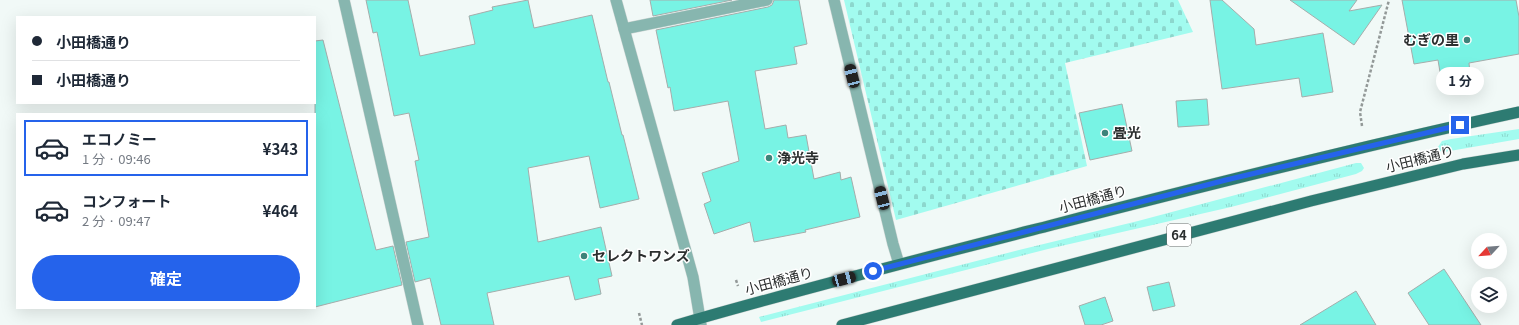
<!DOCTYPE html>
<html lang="ja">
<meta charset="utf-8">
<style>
body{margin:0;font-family:Georgia,"Noto Sans JP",serif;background:#f6f6f7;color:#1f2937;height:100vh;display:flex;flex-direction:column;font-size:15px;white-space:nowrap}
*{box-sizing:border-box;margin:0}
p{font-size:13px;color:#747a83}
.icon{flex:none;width:22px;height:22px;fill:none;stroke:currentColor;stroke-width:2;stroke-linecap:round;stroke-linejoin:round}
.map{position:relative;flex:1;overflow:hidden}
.details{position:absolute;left:16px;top:113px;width:300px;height:196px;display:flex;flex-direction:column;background:#fff;border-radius:0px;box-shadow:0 4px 16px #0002}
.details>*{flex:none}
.banner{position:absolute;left:16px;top:16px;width:300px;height:88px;border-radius:0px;box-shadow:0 4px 16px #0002;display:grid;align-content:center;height:88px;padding:0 16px;background:#fff}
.needle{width:26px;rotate:244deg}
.fabs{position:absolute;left:1471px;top:233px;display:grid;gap:8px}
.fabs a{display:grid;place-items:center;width:36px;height:36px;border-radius:50%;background:#fff;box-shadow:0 4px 16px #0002;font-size:20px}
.end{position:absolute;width:18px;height:18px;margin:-9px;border:5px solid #2563eb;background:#fff;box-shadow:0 0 0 2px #fff}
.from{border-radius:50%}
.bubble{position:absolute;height:28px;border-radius:14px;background:#fff;box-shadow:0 4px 16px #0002;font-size:13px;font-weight:700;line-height:28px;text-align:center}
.car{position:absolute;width:12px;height:24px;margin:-12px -6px;border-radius:5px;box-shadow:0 0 3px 1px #0007;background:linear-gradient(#222 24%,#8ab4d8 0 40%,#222 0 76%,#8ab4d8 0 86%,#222 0)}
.banner b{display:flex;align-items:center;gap:14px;height:38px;font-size:15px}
.banner b+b{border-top:1px solid #e0e1e3}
.banner i{width:10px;height:10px;background:#1f2937}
ul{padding:7px 0 0;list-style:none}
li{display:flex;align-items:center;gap:12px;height:56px;margin:0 8px 6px;padding:0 8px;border:2px solid transparent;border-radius:0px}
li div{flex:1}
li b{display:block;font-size:15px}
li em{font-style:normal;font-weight:700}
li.active{border-color:#2563eb}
li>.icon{width:36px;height:36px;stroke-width:1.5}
.button{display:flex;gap:8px;margin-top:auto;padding:8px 16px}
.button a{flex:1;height:46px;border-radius:24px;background:#2563eb;color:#fff;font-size:16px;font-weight:700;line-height:46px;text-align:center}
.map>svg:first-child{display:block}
.grass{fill:url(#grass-tufts)}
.cemetery{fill:url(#cemetery-stones)}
.building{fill:#78f3e4;stroke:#a5adab}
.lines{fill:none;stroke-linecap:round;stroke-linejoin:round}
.minor-casing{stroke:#ced5d3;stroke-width:12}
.tertiary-casing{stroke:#ced5d3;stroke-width:12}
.primary-casing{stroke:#ced5d3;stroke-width:12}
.path{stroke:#939998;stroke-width:2.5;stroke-dasharray:3 2;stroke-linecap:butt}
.minor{stroke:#87b6af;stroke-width:11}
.tertiary{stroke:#87b6af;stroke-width:11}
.primary{stroke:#2d7b72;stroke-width:11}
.route{stroke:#2563eb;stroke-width:5}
.poi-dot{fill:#3d837a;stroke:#fff;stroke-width:1.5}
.labels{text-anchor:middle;stroke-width:3;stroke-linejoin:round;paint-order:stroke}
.shield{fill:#fff;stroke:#6b6d6d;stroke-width:1}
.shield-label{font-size:13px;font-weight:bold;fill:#2c2f2f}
.poi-label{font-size:14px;font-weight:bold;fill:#2c2f2f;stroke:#fff;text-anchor:start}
.street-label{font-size:14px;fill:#2c2f2f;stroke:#fff}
</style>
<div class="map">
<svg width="1519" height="325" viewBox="0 0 1519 325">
<defs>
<pattern id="grass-tufts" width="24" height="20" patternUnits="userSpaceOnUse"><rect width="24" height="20" fill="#a2fbef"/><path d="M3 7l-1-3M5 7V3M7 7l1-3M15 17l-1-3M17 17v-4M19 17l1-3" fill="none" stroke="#8cd7cd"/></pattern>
<pattern id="cemetery-stones" width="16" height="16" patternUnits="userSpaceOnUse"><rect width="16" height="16" fill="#a2fbef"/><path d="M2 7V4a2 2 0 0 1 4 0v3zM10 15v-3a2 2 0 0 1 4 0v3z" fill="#8cd7cd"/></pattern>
</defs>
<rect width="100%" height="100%" fill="#f1f9f7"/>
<!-- grass -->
<g class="grass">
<polygon points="1519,129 1519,139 1444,152 1440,151 1438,147 1442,141 1451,139"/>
<polygon points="1356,163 1361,163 1364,168 1362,171 1356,174 1231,207 1048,249 761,322 759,317 1019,250 1138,221"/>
</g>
<!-- cemetery -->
<polygon class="cemetery" points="844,0 1178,0 1193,32 1065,63 1087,166 896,220"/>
<!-- building -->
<g class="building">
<polygon points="366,0 408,0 420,56 475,44 469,16 493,10 492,7 528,0 534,28 592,15 608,82 609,82 622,135 623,135 639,199 600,208 589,156 528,168 538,242 601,227 612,276 598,279 601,294 575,300 569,276 487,293 494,325 441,325 430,278 415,282 406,242 429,237 415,161 419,160 409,113 394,116 377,32 373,33"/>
<polygon points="650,0 732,0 653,16"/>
<polygon points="774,0 799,0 807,44 794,47 797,64 755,71 765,129 786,125 788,138 806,135 814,179 840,172 841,180 851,177 860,217 805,230 806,232 754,242 750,222 714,234 704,204 711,201 702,173 739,161 728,101 674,111 670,87 668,88 656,30 768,7 772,5"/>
<polygon points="1210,0 1222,0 1254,29 1256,45 1323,33 1333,92 1302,97 1299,78 1222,89"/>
<polygon points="1290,0 1357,0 1349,11 1382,5 1354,45"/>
<polygon points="1402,0 1516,0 1519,17 1519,54 1469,63 1470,73 1441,78 1438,60 1414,64"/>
<polygon points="323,40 376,250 393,246 402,285 315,307 315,41"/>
<polygon points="1207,99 1209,125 1178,127 1176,101"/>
<polygon points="1122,104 1132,151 1090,160 1079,113"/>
<polygon points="1444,269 1481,325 1429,325 1408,293"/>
<polygon points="1169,282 1175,306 1153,311 1147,287"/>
<polygon points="1356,291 1376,325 1300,325"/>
<polygon points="1105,297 1113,321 1101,325 1085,325 1079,306"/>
</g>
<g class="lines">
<!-- minor casing -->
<g class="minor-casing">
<g id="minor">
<polyline points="344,0 418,325"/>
<polyline points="834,0 893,244 899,264"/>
<polyline points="624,29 767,0"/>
</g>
</g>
<!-- tertiary casing -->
<g class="tertiary-casing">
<polyline id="tertiary" points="616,0 693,277 701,325"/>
</g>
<!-- primary casing -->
<g class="primary-casing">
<g id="primary">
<path d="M677 325C801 289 927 257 1052 225 1207 185 1362 146 1519 112"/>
<polyline points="842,325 1311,201 1463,164 1519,155"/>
</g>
</g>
<!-- path -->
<g class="path">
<polyline points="1362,126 1360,112 1389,0"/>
<polyline points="736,280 738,286"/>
<polyline points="639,313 642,325"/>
</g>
<!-- minor -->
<use href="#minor" class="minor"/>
<!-- tertiary -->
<use href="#tertiary" class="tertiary"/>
<!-- primary -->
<use href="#primary" class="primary"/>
</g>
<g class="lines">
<!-- route -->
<polyline class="route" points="873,271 1226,180 1460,125"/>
</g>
<!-- markers -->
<g class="poi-dot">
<circle cx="1467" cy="40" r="4"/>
<circle cx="1105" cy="133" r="4"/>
<circle cx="769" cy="158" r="4"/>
<circle cx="584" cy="256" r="4"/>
</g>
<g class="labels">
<!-- shield labels -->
<rect class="shield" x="1167" y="224" width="24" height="22" rx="3"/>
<g class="shield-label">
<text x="1179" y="240">64</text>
</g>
<!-- poi labels -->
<g class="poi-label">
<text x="1459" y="45" text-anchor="end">むぎの里</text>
<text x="1113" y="138">畳光</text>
<text x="777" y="163">浄光寺</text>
<text x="592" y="261">セレクトワンズ</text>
</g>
<!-- street labels -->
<g class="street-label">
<text transform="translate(1420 159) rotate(-14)" y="5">小田橋通り</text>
<text transform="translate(1093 199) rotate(-15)" y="5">小田橋通り</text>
<text transform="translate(779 281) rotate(-15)" y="5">小田橋通り</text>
</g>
</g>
</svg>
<div class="fabs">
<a><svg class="needle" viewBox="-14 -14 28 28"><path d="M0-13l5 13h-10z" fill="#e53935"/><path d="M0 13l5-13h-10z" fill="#747a83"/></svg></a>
<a><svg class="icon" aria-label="layers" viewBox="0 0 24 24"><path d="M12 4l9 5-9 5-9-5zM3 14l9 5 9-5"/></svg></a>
</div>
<i class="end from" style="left:873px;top:271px"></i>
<i class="end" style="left:1460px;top:125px"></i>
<div class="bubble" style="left:1436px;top:67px;width:48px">1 分</div>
<i class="car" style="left:852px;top:76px;rotate:346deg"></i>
<i class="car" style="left:882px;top:198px;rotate:346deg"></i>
<i class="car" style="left:844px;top:279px;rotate:75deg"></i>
<div class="banner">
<b><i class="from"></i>小田橋通り</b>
<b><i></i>小田橋通り</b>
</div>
<section class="details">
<ul>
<li class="active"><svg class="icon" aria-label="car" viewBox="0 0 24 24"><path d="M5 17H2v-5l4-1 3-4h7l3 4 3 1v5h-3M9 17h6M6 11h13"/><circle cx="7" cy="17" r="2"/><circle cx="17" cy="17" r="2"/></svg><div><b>エコノミー</b><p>1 分 · 09:46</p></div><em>¥343</em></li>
<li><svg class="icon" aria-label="car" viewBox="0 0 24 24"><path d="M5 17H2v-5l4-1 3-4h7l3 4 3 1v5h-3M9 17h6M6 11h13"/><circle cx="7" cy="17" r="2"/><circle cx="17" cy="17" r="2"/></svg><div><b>コンフォート</b><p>2 分 · 09:47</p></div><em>¥464</em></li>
</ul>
<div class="button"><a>確定</a></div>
</section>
</div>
